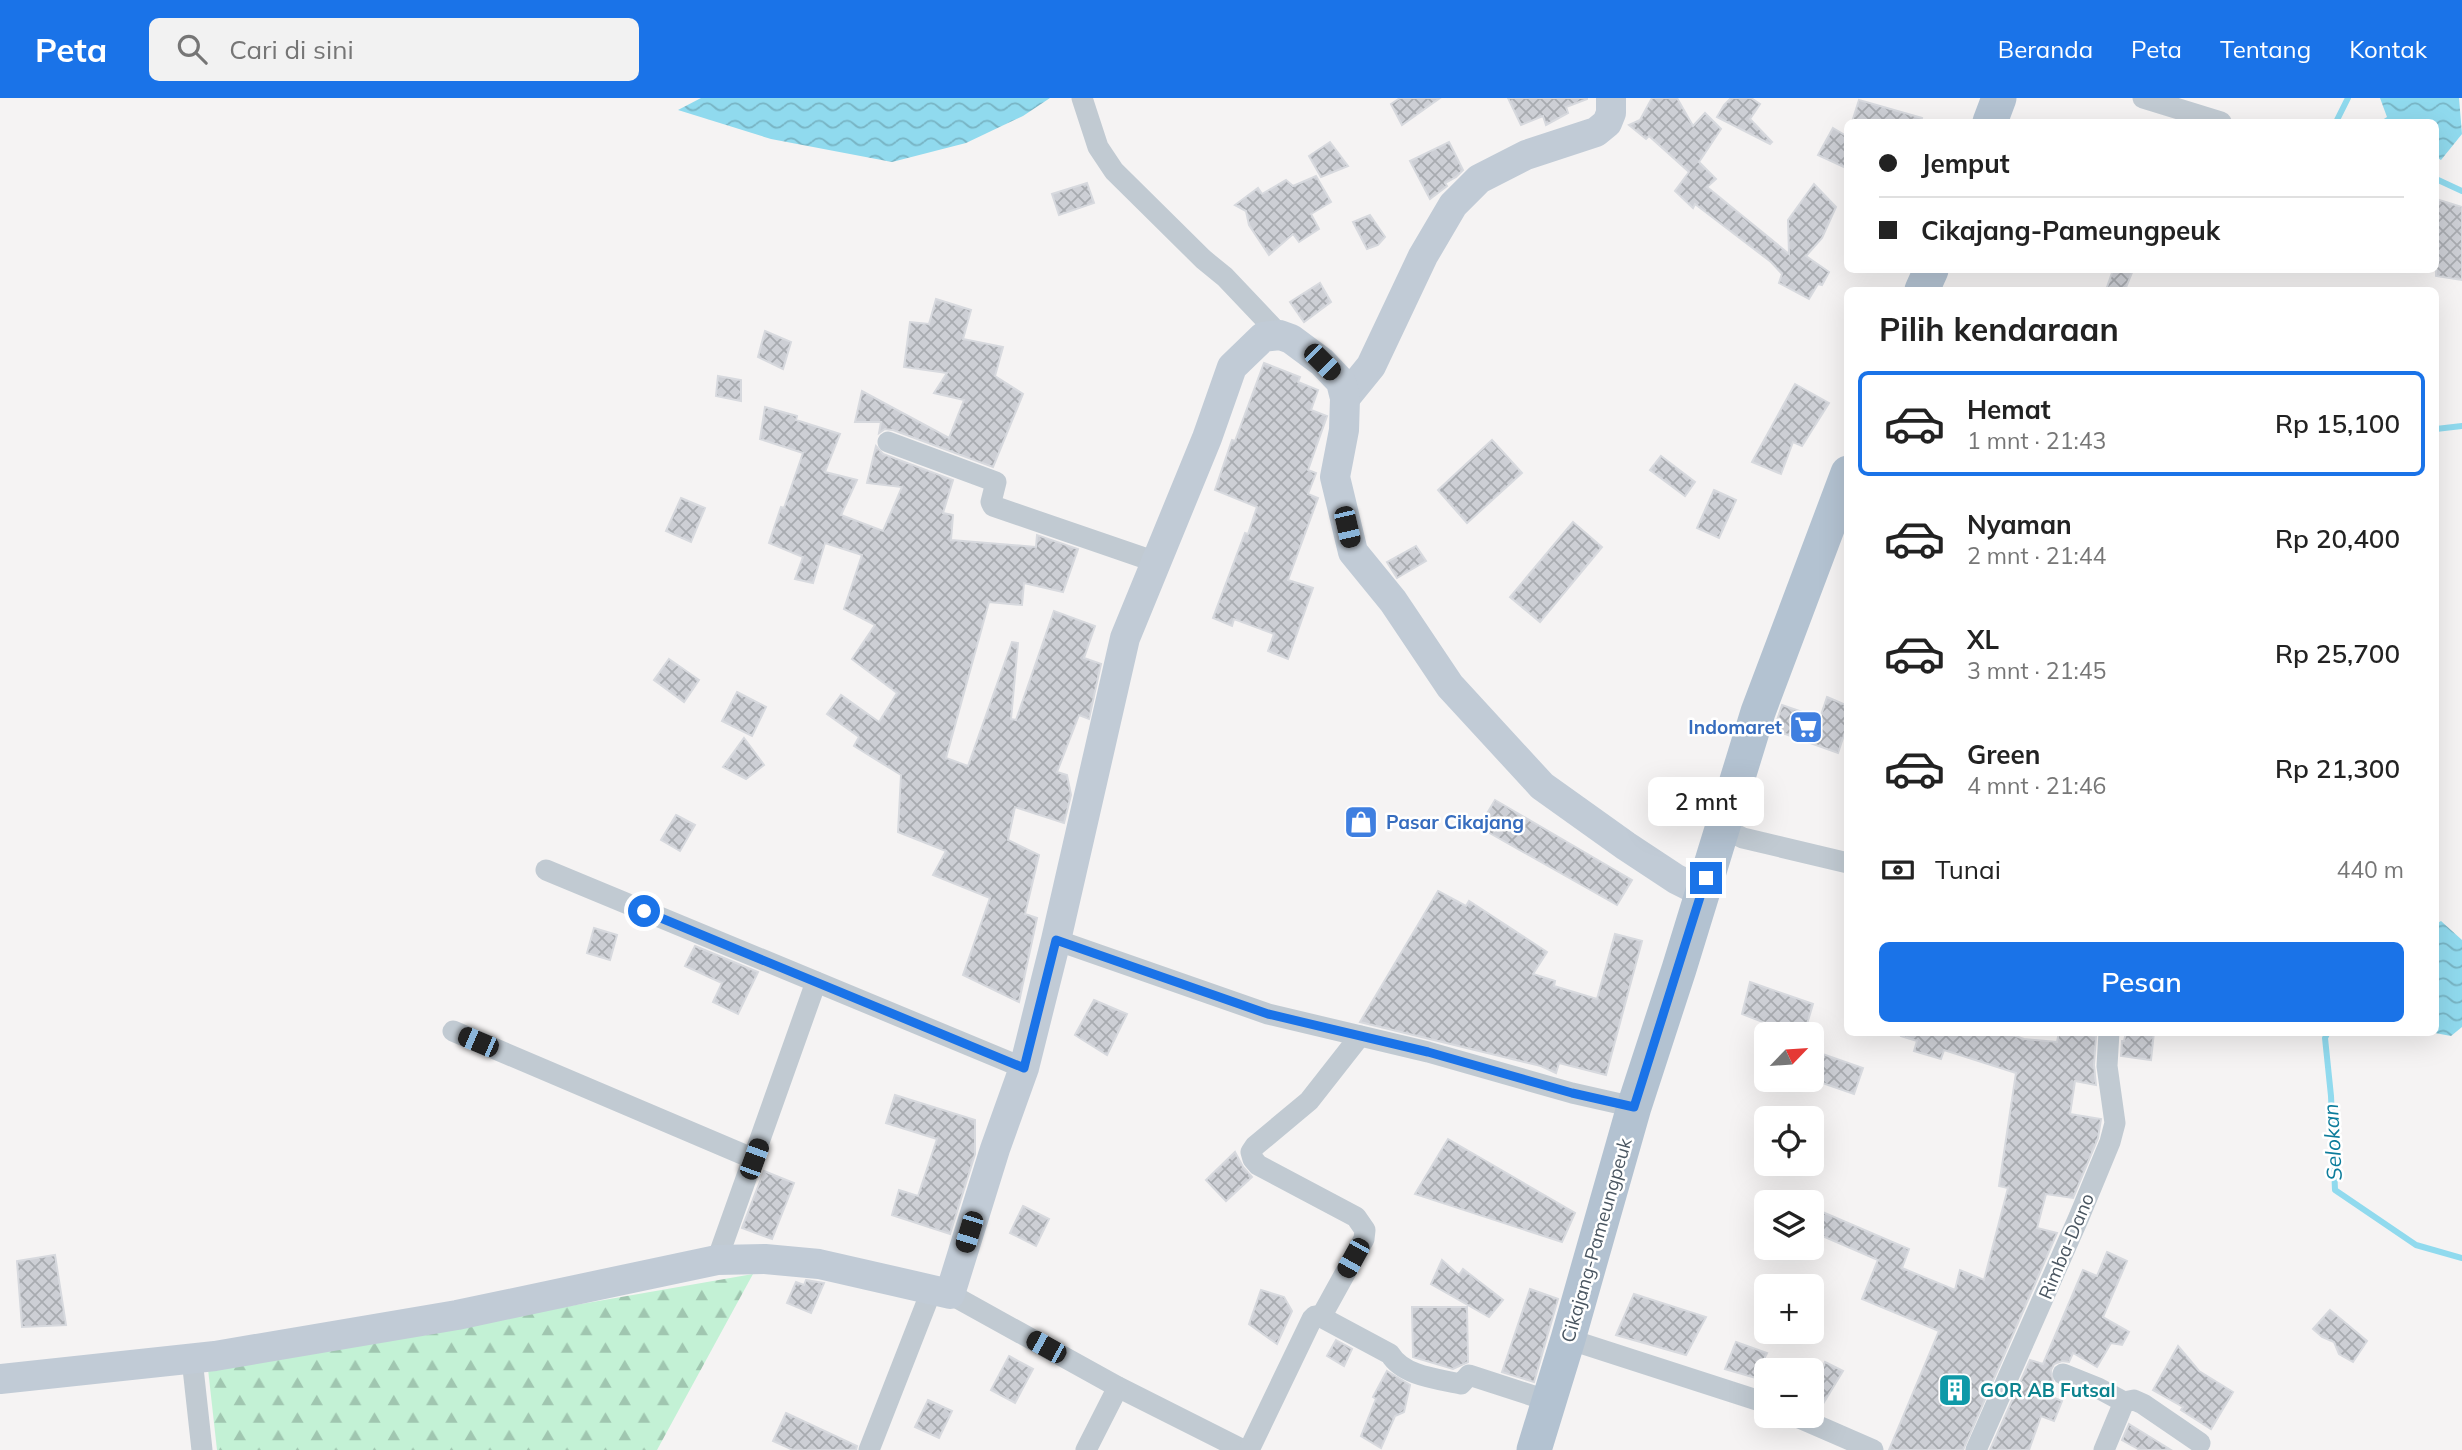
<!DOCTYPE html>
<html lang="id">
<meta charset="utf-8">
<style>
body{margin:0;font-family:Mulish,sans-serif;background:#f2f2f2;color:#222;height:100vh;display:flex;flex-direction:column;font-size:26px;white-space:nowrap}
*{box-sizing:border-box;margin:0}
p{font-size:23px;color:#767676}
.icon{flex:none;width:38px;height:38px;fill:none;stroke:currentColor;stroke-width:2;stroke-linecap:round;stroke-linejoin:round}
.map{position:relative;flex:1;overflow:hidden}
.drawer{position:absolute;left:1844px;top:189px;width:595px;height:749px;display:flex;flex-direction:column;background:#fff;border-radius:10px;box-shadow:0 7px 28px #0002}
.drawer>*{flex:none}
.top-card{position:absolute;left:1844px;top:21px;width:595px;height:154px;border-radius:10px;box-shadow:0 7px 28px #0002;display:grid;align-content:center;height:154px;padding:0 35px;background:#fff}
.needle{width:46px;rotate:65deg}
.controls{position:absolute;left:1754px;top:924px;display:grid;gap:14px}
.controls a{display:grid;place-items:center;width:70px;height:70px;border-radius:10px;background:#fff;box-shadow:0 7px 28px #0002;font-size:35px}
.end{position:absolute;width:32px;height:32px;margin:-16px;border:9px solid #1a73e8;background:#fff;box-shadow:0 0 0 4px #fff}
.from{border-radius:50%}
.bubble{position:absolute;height:49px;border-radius:10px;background:#fff;box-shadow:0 7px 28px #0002;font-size:23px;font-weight:600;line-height:49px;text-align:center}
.car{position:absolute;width:21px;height:42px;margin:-21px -10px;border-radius:9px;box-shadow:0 0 5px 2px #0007;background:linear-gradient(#222 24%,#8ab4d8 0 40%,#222 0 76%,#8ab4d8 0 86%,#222 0)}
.top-card b{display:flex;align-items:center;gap:24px;height:66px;font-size:26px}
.top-card b+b{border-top:2px solid #e0e0e0}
.top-card i{width:18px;height:18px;background:#222}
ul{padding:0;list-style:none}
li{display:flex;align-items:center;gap:21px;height:105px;margin:0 14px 10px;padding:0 21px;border:4px solid transparent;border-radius:10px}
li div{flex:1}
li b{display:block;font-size:26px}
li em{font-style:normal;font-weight:600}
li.selected{border-color:#1a73e8}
li>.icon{width:63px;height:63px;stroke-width:1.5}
h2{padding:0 35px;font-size:32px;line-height:84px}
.pay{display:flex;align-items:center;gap:18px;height:77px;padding:0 35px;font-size:26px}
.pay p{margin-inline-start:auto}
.action{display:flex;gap:14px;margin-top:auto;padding:14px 35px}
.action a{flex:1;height:80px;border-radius:10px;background:#1a73e8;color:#fff;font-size:28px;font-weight:600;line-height:80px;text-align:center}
header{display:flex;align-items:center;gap:42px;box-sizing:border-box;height:98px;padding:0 35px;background:#1a73e8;color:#fff}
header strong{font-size:33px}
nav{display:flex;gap:38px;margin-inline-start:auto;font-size:24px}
.search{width:490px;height:63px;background:#f2f2f2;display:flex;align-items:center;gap:18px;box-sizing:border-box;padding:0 24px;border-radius:10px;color:#767676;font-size:26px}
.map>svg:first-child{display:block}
.forest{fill:url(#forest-firs)}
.water{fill:url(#water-waves)}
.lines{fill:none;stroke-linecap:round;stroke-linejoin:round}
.stream{stroke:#90daee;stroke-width:6}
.building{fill:url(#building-cross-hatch);stroke:#d7d9de;stroke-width:2}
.street{stroke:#c1cad2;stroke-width:21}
.secondary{stroke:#c1cbd6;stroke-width:30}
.primary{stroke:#b3c2d1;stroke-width:35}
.route{stroke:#1a73e8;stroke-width:9}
.labels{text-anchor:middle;stroke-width:5;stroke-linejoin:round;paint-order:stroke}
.shop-label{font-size:19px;font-weight:bold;fill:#366cbe;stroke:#fff;text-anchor:end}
.street-label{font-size:19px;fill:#4a5661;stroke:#fff}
.culture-label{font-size:19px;font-weight:bold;fill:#0d838f;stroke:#fff;text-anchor:start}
.water-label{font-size:21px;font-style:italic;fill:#0c7c9b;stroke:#fff}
</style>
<header>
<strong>Peta</strong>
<div class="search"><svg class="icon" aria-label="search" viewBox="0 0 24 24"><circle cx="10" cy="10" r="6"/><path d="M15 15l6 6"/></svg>Cari di sini</div>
<nav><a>Beranda</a><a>Peta</a><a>Tentang</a><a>Kontak</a></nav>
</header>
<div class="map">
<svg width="2462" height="1352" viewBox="0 0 2462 1352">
<defs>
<pattern id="forest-firs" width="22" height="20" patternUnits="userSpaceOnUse" patternTransform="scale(1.75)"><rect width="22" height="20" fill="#c3f1d5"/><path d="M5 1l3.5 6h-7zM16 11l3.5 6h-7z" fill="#a0c6b0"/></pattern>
<pattern id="water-waves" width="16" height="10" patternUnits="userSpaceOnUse" patternTransform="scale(1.75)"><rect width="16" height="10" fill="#90daee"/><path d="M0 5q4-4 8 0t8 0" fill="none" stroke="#78b4c4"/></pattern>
<pattern id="building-cross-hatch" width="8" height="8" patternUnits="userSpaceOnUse" patternTransform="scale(1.75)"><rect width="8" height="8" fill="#cdcfd5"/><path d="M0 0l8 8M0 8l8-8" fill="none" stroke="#a8abb0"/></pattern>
</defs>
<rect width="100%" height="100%" fill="#f5f3f3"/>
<!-- forest -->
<polygon class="forest" points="753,1176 657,1352 217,1352 208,1271"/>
<!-- water -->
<g class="water">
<polygon points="701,0 1050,0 1023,18 966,45 892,64 771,41 678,12"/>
<polygon points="2380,0 2459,0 2462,36 2441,62 2436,59 2436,24 2379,24 2387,19"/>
<polygon points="2441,823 2462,842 2462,929 2451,938 2435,935 2436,826"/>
</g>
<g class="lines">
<!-- stream -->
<g class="stream">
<polyline points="2336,24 2348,0"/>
<polyline points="2436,81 2462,93"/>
<polyline points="2436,331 2462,328"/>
<polyline points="2328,934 2325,940 2331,998 2335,1092 2416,1147 2462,1160"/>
</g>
</g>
<!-- building -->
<g class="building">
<polygon points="1400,0 1440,0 1402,27 1391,6"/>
<polygon points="1508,0 1587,0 1587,1 1566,9 1568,15 1546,27 1543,18 1521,27"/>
<polygon points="1652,0 1677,0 1693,28 1705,15 1721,31 1699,64 1716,81 1707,89 1789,156 1788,122 1814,86 1836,109 1822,140 1806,158 1829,174 1822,187 1818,186 1809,201 1779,185 1782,176 1771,164 1695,106 1693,110 1675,93 1689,74 1649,38 1646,41 1629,27 1640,22"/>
<polygon points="1731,0 1751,0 1760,6 1750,21 1772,44 1770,46 1717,19 1724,7"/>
<polygon points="1859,2 1922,20 1921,24 1852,24"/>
<polygon points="1833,30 1848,39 1848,71 1818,57"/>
<polygon points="1330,44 1348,68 1321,79 1309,58"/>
<polygon points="1449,44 1463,72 1456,79 1445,85 1447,88 1430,101 1410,63"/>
<polygon points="1316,78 1331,104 1311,116 1319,131 1299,144 1293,136 1269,157 1249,127 1246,113 1235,107 1258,90 1262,96 1286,82 1293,88"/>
<polygon points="1087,85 1094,105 1059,117 1052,96"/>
<polygon points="2436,101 2462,109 2462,182 2436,178"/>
<polygon points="1370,117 1385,139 1378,147 1367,151 1353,124"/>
<polygon points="2113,172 2133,172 2125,192 2106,192"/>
<polygon points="1320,185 1331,204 1304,224 1290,204"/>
<polygon points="936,201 971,212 963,241 1003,249 995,278 1023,296 993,369 893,332 885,331 879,335 881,324 855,324 862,293 949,340 964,302 934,295 947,275 904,269 910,224 929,226"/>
<polygon points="765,233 791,244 783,271 758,259"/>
<polygon points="1264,265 1300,279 1298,284 1318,292 1311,312 1327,318 1308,372 1316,375 1308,396 1318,400 1288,482 1313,490 1288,561 1268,553 1274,536 1234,521 1232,528 1213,520 1245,435 1248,436 1257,409 1215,392 1232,342 1235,343"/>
<polygon points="718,278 741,282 741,303 716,298"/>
<polygon points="1795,286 1829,305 1802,348 1793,344 1781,376 1752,364"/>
<polygon points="765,309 797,318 796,322 840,336 825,374 857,382 841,417 883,433 902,389 867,385 876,348 883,356 953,382 943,415 953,417 951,442 1036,449 1037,437 1078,451 1063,494 1024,485 1022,507 989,504 946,660 968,668 1012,544 1018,545 1011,621 1016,622 1054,513 1095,528 1084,560 1101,566 1089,621 1079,617 1057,674 1067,677 1071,697 1064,725 1015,709 1008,742 1039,757 1025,816 1037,820 1019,904 963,877 990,800 933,777 946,753 898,734 901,677 854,648 859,639 827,616 841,597 879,624 897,595 852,561 875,527 844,511 862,457 825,445 813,485 795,481 803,459 769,445 781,409 784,410 803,355 760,341"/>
<polygon points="1492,342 1522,375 1467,425 1438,392"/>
<polygon points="1661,358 1695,384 1685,398 1650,372"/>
<polygon points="1714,392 1736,402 1719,440 1697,430"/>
<polygon points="681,400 705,410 691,444 666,433"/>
<polygon points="1573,424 1602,449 1540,524 1510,499"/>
<polygon points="1416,448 1426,463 1397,480 1387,464"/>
<polygon points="669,561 699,582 684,604 654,582"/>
<polygon points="737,594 766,609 752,638 722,623"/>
<polygon points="1827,599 1848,608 1848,625 1838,655 1774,632 1782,607 1820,620"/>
<polygon points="744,640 764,667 746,681 723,669"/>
<polygon points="1495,702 1632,782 1617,807 1479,729"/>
<polygon points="676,717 695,727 680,753 661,742"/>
<polygon points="1438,793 1466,808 1469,803 1547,854 1533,876 1555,883 1554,888 1597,901 1615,836 1642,843 1606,977 1559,965 1556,975 1541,968 1360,924"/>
<polygon points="594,830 617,837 610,862 587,855"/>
<polygon points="695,848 758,874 738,916 713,904 722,885 685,868"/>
<polygon points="1750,884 1813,906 1804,936 1794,936 1742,916"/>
<polygon points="1094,902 1127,916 1107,957 1075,937"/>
<polygon points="1902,934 2004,934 2024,941 2057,944 2059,934 2096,938 2094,967 2096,987 2075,983 2070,1016 2101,1021 2098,1040 2073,1100 2046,1096 2037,1130 2057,1135 1963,1352 1889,1352 1939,1233 1862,1201 1878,1162 1811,1133 1811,1109 1909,1151 1902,1170 1955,1192 1960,1172 1984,1182 2008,1090 1999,1088 2016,975 1944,952 1941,961 1914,953 1917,943 1901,938"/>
<polygon points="2126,934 2154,934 2151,962 2121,958 2122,943 2124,943"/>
<polygon points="1811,952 1863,970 1854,996 1811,981"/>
<polygon points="895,997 975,1022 975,1056 950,1136 892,1117 899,1092 918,1098 937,1041 886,1025"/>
<polygon points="1448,1041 1575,1115 1562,1144 1415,1096"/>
<polygon points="1235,1054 1243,1069 1252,1079 1226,1103 1206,1082"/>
<polygon points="764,1073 794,1085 772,1141 742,1130"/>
<polygon points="1023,1108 1049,1121 1036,1148 1010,1135"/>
<polygon points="2107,1154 2127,1163 2103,1219 2129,1234 2122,1247 2111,1245 2097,1269 2073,1255 2069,1264 2062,1263 2054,1266 2051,1272 2053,1284 2047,1297 2062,1303 2054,1323 2041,1318 2029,1352 1990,1352 2030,1262 2043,1266 2083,1172 2097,1178"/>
<polygon points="55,1157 66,1227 22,1229 17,1163"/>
<polygon points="1442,1162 1459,1177 1463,1171 1503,1202 1489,1219 1431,1186"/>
<polygon points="806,1182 824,1185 811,1215 787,1205 796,1184 804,1187"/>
<polygon points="1530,1191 1558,1201 1534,1284 1502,1274"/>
<polygon points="1261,1192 1284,1199 1292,1213 1277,1246 1249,1226"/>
<polygon points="1634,1196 1706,1219 1686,1257 1616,1237"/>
<polygon points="1412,1209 1467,1209 1468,1264 1453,1271 1413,1259"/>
<polygon points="2330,1212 2367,1243 2353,1264 2339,1256 2334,1244 2322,1239 2313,1231"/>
<polygon points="1336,1242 1352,1251 1344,1268 1327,1258"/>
<polygon points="1736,1244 1767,1255 1765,1259 1766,1283 1725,1271"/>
<polygon points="2178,1248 2199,1273 2233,1294 2211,1331 2181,1312 2183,1309 2153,1292"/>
<polygon points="1009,1258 1033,1271 1015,1305 991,1292"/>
<polygon points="1825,1264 1843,1273 1818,1314 1811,1311 1811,1300"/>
<polygon points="1387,1273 1410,1287 1404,1314 1395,1318 1381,1350 1361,1338 1376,1301 1373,1299"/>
<polygon points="928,1302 952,1313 939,1340 915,1329"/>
<polygon points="786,1315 857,1348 856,1352 793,1352 773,1343"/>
<polygon points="2129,1326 2171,1352 2140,1352 2122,1342"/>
</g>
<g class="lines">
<!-- street -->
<g class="street">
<polyline points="1082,0 1098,49 1114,73 1203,161 1225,179 1280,237"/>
<polyline points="2143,0 2221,24"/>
<polyline points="888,344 996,384 991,404 993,408 1156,464"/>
<polyline points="1722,730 1743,740 1848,765"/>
<polyline points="546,772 1024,970"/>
<polyline points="1056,842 1268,916 1428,954 1572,995 1634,1009"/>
<polyline points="453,933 754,1061"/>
<polyline points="717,1162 816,884"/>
<polyline points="950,1196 1118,1289 1243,1352"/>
<path d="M1321 1219 1390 1256C1403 1278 1438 1281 1461 1286L1469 1277 1549 1303"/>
<polyline points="1568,1241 1766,1305"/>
<polyline points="192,1261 202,1352"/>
<polyline points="2063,1276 2098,1290 2124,1304"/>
<polyline points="1795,1318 1873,1352"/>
<polyline points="869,1352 932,1191"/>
<polyline points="1086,1352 1118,1289"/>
<polyline points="1249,1352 1312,1221 1315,1218 1321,1219 1364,1141 1365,1132 1356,1119 1258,1067 1253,1061 1251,1054 1255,1048 1309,1003 1360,938"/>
<polyline points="1976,1352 2079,1119 2110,1044 2115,1025 2107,968 2109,934"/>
<polyline points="2104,1352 2124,1304 2134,1302 2143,1306 2200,1345"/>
</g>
<!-- secondary -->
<g class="secondary">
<polyline points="1345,300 1371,268 1423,158 1453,107 1479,81 1526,57 1596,34 1607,25 1611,15 1611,0"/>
<polyline points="0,1281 215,1258 457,1217 717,1162 765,1161 819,1166 950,1196 995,1051 1024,970 1056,842 1125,540 1207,340 1232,269 1263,239 1280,237 1291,241 1322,264 1341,284 1345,300 1344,332 1335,379 1353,454 1393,503 1450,588 1542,688 1626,748 1676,781 1702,794"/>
</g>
<!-- primary -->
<g class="primary">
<polyline points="1990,24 1999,0"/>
<polyline points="1922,192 1931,172"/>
<polyline points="1534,1352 1568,1241 1634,1009 1679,871 1758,614 1848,375"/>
</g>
</g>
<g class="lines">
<!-- route -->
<polyline class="route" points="644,813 1024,970 1056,842 1268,916 1428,954 1572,995 1634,1009 1706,780"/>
</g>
<!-- icons -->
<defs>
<g id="supermarket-square" transform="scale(1.75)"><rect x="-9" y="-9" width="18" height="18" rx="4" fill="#3f7fe0" stroke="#fff"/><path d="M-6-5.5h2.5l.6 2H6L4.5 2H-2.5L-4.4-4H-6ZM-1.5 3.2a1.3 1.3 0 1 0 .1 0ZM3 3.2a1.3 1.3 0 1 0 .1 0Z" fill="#fff"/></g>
<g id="shop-square" transform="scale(1.75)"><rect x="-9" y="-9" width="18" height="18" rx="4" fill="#3f7fe0" stroke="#fff"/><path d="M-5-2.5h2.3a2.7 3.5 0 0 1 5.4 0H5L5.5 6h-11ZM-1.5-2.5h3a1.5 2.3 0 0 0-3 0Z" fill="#fff"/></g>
<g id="building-square" transform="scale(1.75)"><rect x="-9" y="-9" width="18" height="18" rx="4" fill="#0f9aa8" stroke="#fff"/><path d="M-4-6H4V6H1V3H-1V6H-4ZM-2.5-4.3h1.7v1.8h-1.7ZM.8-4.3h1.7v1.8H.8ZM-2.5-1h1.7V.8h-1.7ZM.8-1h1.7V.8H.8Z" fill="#fff"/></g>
</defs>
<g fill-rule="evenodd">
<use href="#supermarket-square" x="1806" y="629"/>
<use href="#shop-square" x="1361" y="724"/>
<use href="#building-square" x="1955" y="1292"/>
</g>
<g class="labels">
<!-- shop labels -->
<g class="shop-label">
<text x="1782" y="636">Indomaret</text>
<text x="1386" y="731" text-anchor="start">Pasar Cikajang</text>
</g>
<!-- street labels -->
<g class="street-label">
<text transform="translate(1596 1142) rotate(-74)" y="7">Cikajang-Pameungpeuk</text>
<text transform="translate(2066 1148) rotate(-67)" y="7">Rimba-Dano</text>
</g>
<!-- culture labels -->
<g class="culture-label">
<text x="1980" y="1299">GOR AB Futsal</text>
</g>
<!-- water labels -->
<g class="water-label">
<text transform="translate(2333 1044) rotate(-93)" y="7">Selokan</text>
</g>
</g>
</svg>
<div class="controls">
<a><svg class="needle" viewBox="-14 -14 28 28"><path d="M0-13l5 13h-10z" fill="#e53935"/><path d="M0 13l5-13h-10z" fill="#767676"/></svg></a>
<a><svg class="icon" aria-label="locate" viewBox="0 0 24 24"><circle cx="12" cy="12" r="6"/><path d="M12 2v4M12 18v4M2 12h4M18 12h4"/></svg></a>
<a><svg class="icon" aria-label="layers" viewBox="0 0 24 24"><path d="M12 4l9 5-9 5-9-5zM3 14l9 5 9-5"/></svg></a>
<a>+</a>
<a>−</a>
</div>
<i class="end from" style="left:644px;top:813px"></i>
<i class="end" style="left:1706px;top:780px"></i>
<div class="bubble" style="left:1648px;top:679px;width:116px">2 mnt</div>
<i class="car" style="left:1322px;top:264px;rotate:135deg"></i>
<i class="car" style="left:1347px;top:429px;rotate:167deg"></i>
<i class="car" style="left:478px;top:944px;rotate:293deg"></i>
<i class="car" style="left:754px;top:1061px;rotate:20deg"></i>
<i class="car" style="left:969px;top:1134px;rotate:197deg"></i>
<i class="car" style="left:1353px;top:1160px;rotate:209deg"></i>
<i class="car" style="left:1046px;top:1249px;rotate:299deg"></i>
<div class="top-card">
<b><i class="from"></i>Jemput</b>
<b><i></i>Cikajang-Pameungpeuk</b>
</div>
<section class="drawer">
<h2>Pilih kendaraan</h2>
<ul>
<li class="selected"><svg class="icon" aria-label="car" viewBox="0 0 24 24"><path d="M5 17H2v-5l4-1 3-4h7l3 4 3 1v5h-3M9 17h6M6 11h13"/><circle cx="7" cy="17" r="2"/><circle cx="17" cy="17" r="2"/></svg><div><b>Hemat</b><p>1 mnt · 21:43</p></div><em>Rp 15,100</em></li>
<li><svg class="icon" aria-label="car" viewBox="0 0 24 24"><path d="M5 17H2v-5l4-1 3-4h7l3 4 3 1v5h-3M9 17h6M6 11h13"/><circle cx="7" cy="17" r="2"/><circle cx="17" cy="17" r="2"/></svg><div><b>Nyaman</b><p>2 mnt · 21:44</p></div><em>Rp 20,400</em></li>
<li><svg class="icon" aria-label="car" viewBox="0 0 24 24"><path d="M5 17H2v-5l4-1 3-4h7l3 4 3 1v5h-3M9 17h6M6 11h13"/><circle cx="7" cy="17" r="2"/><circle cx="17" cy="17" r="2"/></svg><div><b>XL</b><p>3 mnt · 21:45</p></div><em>Rp 25,700</em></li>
<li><svg class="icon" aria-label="car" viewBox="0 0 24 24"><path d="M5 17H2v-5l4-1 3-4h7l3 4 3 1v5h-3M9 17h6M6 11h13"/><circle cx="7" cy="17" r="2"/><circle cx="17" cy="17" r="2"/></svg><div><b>Green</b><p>4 mnt · 21:46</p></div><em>Rp 21,300</em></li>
</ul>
<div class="pay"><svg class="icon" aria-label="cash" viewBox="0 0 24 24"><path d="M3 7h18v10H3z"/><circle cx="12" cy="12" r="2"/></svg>Tunai<p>440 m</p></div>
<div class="action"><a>Pesan</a></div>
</section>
</div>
